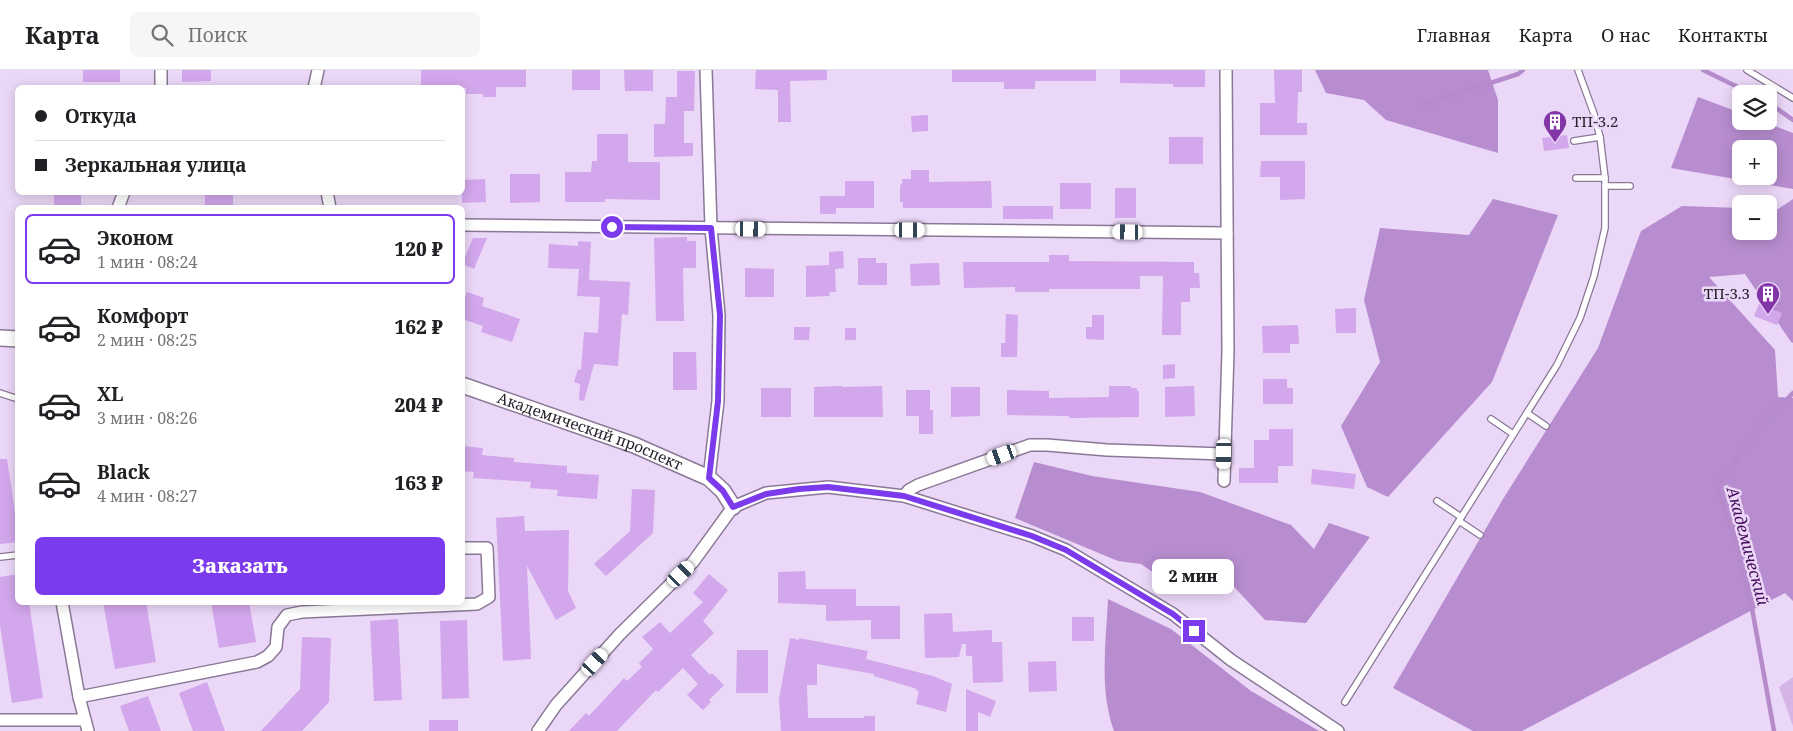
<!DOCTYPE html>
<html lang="ru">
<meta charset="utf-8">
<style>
body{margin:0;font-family:"Noto Serif",serif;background:#f6f6f6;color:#202124;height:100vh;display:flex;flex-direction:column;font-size:19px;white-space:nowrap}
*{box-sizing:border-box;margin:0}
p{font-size:16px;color:#757577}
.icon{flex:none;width:28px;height:28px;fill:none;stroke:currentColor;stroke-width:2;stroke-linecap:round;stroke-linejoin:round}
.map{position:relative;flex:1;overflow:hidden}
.sheet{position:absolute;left:15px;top:135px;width:450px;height:400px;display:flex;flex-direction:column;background:#fff;border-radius:8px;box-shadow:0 2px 12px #0003}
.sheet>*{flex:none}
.top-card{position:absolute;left:15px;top:15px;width:450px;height:110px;border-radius:8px;box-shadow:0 2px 12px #0003;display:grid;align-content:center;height:110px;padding:0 20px;background:#fff}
.buttons{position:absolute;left:1732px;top:15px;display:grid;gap:10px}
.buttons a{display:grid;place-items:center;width:45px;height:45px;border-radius:8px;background:#fff;box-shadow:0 2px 12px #0003;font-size:25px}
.end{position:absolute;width:22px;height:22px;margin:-11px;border:6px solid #7c3aed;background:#fff;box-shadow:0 0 0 2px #fff}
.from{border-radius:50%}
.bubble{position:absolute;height:35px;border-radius:8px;background:#fff;box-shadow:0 2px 12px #0003;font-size:16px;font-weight:800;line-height:35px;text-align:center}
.car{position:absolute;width:15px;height:30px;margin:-15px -8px;border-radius:6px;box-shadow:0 0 4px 1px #0007;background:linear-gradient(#fff 24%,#345 0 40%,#fff 0 76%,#345 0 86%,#fff 0)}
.top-card b{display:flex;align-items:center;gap:18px;height:48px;font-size:19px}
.top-card b+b{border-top:1px solid #e0e0e0}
.top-card i{width:12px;height:12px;background:#202124}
ul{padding:9px 0 0;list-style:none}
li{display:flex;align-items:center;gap:15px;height:70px;margin:0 10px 8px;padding:0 10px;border:2px solid transparent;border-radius:8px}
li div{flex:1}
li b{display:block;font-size:19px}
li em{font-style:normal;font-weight:800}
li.active{border-color:#7c3aed}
li>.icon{width:45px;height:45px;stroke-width:1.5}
.action{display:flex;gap:10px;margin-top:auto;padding:10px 20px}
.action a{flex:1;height:58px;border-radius:8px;background:#7c3aed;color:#fff;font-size:20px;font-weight:800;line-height:58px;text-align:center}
header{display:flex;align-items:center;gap:30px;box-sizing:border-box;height:70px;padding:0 25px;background:#fff;border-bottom:1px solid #e0e0e0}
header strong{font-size:24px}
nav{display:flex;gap:28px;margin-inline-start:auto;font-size:18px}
.search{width:350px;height:45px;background:#f6f6f6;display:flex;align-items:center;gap:12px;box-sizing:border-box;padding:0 18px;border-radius:8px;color:#757577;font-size:19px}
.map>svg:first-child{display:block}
.green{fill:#d5b4e8}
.forest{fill:#b78dcf;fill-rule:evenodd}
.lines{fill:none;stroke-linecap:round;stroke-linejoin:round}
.stream{stroke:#b58bcc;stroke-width:4.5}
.building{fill:#d2a7eb}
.lane-casing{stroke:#8a7895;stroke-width:8}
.street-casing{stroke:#8a7895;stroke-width:14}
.secondary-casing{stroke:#8a7895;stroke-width:18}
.lane{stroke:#fff;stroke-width:5.5}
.street{stroke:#fff;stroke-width:11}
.secondary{stroke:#fff;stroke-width:15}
.route{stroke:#7c3aed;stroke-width:6}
.labels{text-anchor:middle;stroke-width:5;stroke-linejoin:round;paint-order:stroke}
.poi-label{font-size:15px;fill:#29222d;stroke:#ebd7f7;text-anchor:start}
.street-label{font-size:15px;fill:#29222d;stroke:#ebd7f7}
.water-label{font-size:16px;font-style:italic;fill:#410658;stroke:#ebd7f7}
</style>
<header>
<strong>Карта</strong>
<div class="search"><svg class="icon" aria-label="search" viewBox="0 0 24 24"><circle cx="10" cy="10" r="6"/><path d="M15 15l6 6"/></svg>Поиск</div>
<nav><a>Главная</a><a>Карта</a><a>О нас</a><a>Контакты</a></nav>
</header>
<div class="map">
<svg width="1793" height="661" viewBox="0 0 1793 661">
<rect width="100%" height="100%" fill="#ebd7f7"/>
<!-- green -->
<polygon class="green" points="1793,607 1793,656 1779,617"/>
<!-- forest -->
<g class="forest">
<polygon points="1315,0 1488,0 1498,30 1498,83 1386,50 1364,30 1326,23"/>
<path d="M1698 27 1741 43V51H1762L1793 63V119L1671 98ZM1741 79H1769V106H1741Z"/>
<polygon points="1493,129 1558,145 1492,312 1388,427 1367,417 1341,356 1380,292 1364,230 1380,158 1469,165"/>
<polygon points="1793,129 1793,273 1791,272 1745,204 1709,207 1775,280 1778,327 1793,328 1793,531 1785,523 1522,661 1473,661 1393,618 1503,429 1598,278 1641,161 1682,136 1741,138 1741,161 1769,161 1769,139 1778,139"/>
<polygon points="1034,392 1092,406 1200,422 1291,455 1314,479 1329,453 1370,467 1306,553 1265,550 1222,504 1167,512 1141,494 1118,491 1015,448"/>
<path d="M1108 529 1171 559 1251 621 1319 661H1114C1099 620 1106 572 1108 529Z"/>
</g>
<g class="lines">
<!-- stream -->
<g class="stream">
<polyline points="1703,0 1752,24"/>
<polyline points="1769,33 1793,50"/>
<polyline points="1423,35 1518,4 1523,0"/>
<polyline points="1774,661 1750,527 1733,462 1716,417 1761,356 1793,323"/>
</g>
</g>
<!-- building -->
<g class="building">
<rect x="83" y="0" width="37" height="12"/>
<polygon points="182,0 211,0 211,11 182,12"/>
<polygon points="421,0 526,0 526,17 496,17 496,27 483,27 483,24 466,24 466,18 421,18"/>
<rect x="572" y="0" width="28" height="20"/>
<polygon points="624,0 653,0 653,21 625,21"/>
<polygon points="756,0 827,0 827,10 790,11 791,52 778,52 778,20 755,19"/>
<polygon points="952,0 1096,0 1096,11 1035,11 1035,19 1004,19 1004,12 952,12"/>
<polygon points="1120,0 1205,0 1205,17 1173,17 1173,14 1120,13"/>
<polygon points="1274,0 1302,0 1302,22 1298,22 1297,53 1307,53 1307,65 1260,65 1260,33 1275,33"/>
<polygon points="677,1 695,1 694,41 684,41 684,73 693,73 693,86 654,87 654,54 665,54 666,27 677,27"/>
<polygon points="928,45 928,61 912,62 911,46"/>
<polygon points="597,64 628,64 628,92 660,92 660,130 605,129 605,132 565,132 565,102 591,102 592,91 597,91"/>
<polygon points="1567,65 1569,78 1544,81 1542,68"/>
<rect x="1169" y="67" width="34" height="27"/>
<polygon points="1261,91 1305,91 1305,129 1280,130 1280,107 1260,107"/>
<polygon points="911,100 929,100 929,112 991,111 992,138 903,138 903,132 900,132 900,115 902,114 902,109 911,109"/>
<polygon points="510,104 540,104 540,132 510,133"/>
<polygon points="485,109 486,132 462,133 462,110"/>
<polygon points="845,111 874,111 874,138 836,138 836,144 820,144 820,126 845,126"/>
<rect x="1060" y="113" width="31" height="26"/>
<rect x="1115" y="118" width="21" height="30"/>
<rect x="54" y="122" width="27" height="16"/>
<polygon points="205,122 233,124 233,138 205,138"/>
<rect x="1003" y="136" width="50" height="13"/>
<polygon points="687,167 687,171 696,171 696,198 683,198 684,251 656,251 654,168"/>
<polygon points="473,168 487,168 474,199 462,194"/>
<polygon points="578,171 591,172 589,210 630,212 628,245 622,244 618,296 594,294 584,331 579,330 580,314 574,312 578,299 581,300 584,262 598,263 600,227 577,226 579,199 548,198 549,174 578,176"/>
<polygon points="843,181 844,198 835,199 836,222 829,222 830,226 806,227 806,196 829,195 829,182"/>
<polygon points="1049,185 1069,185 1069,191 1194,192 1194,203 1199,203 1200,218 1190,218 1190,232 1181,232 1181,265 1162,265 1163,206 1140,206 1140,219 1049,219 1049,222 1015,222 1015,217 964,218 963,192 1049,192"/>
<polygon points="858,188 876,188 876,193 887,193 887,215 858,215"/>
<polygon points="929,193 939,193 940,215 911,216 910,194"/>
<polygon points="745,198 774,199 774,227 745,227"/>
<polygon points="467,222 484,228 482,236 520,249 512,272 481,262 483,256 462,249 462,234"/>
<polygon points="1759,234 1782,243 1777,255 1754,246"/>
<polygon points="1356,238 1356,263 1336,263 1335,239"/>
<polygon points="1006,244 1018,245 1017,287 1001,287 1001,273 1005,273"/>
<polygon points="1092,245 1104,245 1104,270 1086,269 1086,257 1092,257"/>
<polygon points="1298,255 1299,274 1290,274 1290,283 1263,283 1262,256"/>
<polygon points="794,257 810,257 809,270 794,270"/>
<rect x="845" y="258" width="11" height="12"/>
<polygon points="673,282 696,282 697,320 673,320"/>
<polygon points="1175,294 1175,308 1163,309 1163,295"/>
<polygon points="1263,309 1287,309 1287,318 1293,318 1293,334 1263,334"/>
<polygon points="842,316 842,317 882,316 883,347 814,347 814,317"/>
<polygon points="1109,316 1131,316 1131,318 1137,318 1137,321 1139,321 1139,347 1069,348 1069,346 1007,345 1007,320 1049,321 1049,328 1109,327"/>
<polygon points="1194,316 1195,346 1165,347 1165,317"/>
<polygon points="951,317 980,317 980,346 951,347"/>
<rect x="761" y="318" width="30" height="29"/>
<polygon points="906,320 930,320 930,340 933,340 933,364 919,364 919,346 906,346"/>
<polygon points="1269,359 1293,359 1293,396 1278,396 1278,413 1239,413 1239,398 1254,398 1254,370 1269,370"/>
<polygon points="462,376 483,378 482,385 514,388 514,392 567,396 567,403 599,405 597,429 557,426 558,420 530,418 531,412 473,408 474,402 462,401"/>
<polygon points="0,389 7,389 18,462 18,472 0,474"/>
<polygon points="1312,399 1356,404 1354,419 1311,414"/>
<polygon points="632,419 655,420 653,463 606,506 594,494 630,461"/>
<polygon points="524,446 525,461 569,460 568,521 576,538 556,550 527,496 531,589 503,591 496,448"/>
<polygon points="805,501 806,519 856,519 856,536 900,536 900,569 871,569 871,550 826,551 826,535 778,533 778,502"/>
<polygon points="18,504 18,532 29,532 43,628 12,633 0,556 0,507"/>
<polygon points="709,504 728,520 703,551 714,563 691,585 710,605 712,603 724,615 709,630 711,632 703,640 687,625 698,614 683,598 658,622 656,620 617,661 569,661 586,643 589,646 624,608 627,611 642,597 639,593 653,579 642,567 660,552 670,563 703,532 693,523"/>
<polygon points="103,532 146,532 156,592 115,599"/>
<polygon points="211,532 249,532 256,572 219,578"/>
<polygon points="952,543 953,562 992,560 992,572 1002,572 1003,612 973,613 972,586 966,586 966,574 962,574 959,587 925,588 924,544"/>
<rect x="1072" y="547" width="22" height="24"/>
<polygon points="398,549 402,630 374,631 370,551"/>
<polygon points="467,550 469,628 442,629 440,551"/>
<polygon points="302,567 331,568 329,632 302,661 261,661 300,619"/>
<polygon points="790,568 799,570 799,568 868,581 866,589 933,606 952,614 946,642 916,634 919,621 916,621 917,619 874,606 874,604 817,594 817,615 807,615 808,648 864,648 864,646 875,646 875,661 781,661 779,629"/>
<polygon points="737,580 768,580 768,623 736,623"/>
<polygon points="1056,591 1057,621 1029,622 1028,592"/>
<polygon points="207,612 225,661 193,661 179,623"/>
<polygon points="966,619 996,631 990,647 978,642 978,661 966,661"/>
<polygon points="148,626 161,661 129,661 120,636"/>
<rect x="429" y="650" width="29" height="11"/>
</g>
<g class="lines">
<!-- lane casing -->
<g class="lane-casing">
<g id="lane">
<polyline points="1747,0 1793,28"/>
<polyline points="1574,71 1600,67"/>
<polyline points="1576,108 1605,108"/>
<polyline points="1605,116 1630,116"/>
<polyline points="0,323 18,329"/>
<polyline points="1527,343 1546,356"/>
<polyline points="1491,349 1513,364"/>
<polyline points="1437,431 1461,447"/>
<polyline points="1459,451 1480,465"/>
<polyline points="0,487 18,485"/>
<polyline points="1345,632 1557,295 1580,248 1594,206 1605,158 1605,108 1600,67 1594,44 1578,0"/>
</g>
</g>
<!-- street casing -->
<g class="street-casing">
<g id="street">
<polyline points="706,0 711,158 719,245 718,331 709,408"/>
<polyline points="161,18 161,0"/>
<polyline points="314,18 318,0"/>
<polyline points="327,122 330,138"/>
<polyline points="118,138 124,122"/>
<polyline points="462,155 1227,163"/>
<polyline points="1224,411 1228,281 1226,0"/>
<polyline points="904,426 909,420 918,415 1030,375 1047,375 1107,380 1224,384"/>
<polyline points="62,532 79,627 88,661"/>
<polyline points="79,627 257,592 268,586 276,577 278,557 287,545 302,542 477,534 489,527 487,478 462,478"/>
<polyline points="0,650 85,650"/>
<polyline points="538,661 556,635 620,564 693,492 733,437 766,423 828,417 904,426 1032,466 1066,480 1173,544 1231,590 1338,661"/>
</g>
</g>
<!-- secondary casing -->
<g class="secondary-casing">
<g id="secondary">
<polyline points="0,268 18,269"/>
<path id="s1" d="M462 315 634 375 709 408 723 421 733 437"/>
</g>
</g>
<!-- lane -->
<use href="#lane" class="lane"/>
<!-- street -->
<use href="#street" class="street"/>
<!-- secondary -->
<use href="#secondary" class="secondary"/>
</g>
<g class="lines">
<!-- route -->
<polyline class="route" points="612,157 711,158 720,245 718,331 709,408 723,421 733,437 766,424 799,419 828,417 904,426 1032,466 1066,480 1173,544 1194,561"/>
</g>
<!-- icons -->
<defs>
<g id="building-pin" transform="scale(1.25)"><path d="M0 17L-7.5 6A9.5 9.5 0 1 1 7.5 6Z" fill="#8235a6" stroke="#ebd7f7"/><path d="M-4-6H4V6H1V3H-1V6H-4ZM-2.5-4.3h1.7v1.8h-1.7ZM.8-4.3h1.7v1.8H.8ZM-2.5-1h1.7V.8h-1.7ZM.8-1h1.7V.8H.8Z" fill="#fff"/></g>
</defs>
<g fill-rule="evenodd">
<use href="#building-pin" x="1555" y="52"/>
<use href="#building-pin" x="1768" y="224"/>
</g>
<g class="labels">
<!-- poi labels -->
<g class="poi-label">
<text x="1572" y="57">ТП-3.2</text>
<text x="1750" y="229" text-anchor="end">ТП-3.3</text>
</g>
<!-- street labels -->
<g class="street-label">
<text dy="5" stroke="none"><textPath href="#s1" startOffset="136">Академический проспект</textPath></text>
</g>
<!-- water labels -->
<g class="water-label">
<text transform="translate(1748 476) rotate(75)" y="6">Академический</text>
</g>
</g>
</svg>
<div class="buttons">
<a><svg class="icon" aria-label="layers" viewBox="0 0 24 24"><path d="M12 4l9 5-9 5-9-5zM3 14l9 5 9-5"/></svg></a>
<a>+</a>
<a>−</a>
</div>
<i class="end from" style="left:612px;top:157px"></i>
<i class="end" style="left:1194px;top:561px"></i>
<div class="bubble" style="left:1152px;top:489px;width:82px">2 мин</div>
<i class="car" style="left:751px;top:159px;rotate:91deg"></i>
<i class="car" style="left:910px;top:160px;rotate:90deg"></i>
<i class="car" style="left:1128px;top:162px;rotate:271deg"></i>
<i class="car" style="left:1224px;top:384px;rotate:181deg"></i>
<i class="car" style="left:1002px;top:385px;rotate:250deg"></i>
<i class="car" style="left:681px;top:504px;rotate:46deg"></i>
<i class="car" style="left:595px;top:592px;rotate:42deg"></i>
<div class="top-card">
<b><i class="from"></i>Откуда</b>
<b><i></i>Зеркальная улица</b>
</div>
<section class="sheet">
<ul>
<li class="active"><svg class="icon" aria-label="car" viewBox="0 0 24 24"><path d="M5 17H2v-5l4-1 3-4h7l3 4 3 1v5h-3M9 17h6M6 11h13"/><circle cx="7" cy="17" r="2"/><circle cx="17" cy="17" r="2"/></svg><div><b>Эконом</b><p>1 мин · 08:24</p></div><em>120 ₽</em></li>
<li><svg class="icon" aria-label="car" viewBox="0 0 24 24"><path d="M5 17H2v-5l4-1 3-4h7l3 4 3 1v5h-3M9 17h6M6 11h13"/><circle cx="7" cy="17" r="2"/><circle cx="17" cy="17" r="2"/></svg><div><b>Комфорт</b><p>2 мин · 08:25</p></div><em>162 ₽</em></li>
<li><svg class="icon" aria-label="car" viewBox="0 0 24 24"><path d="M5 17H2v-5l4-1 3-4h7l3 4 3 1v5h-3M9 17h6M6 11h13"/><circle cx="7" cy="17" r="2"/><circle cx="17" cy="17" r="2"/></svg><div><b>XL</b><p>3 мин · 08:26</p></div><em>204 ₽</em></li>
<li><svg class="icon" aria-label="car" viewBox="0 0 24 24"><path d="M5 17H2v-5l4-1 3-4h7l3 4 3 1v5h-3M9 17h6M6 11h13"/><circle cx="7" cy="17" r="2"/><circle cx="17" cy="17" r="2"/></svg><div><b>Black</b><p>4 мин · 08:27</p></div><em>163 ₽</em></li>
</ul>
<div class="action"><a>Заказать</a></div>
</section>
</div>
